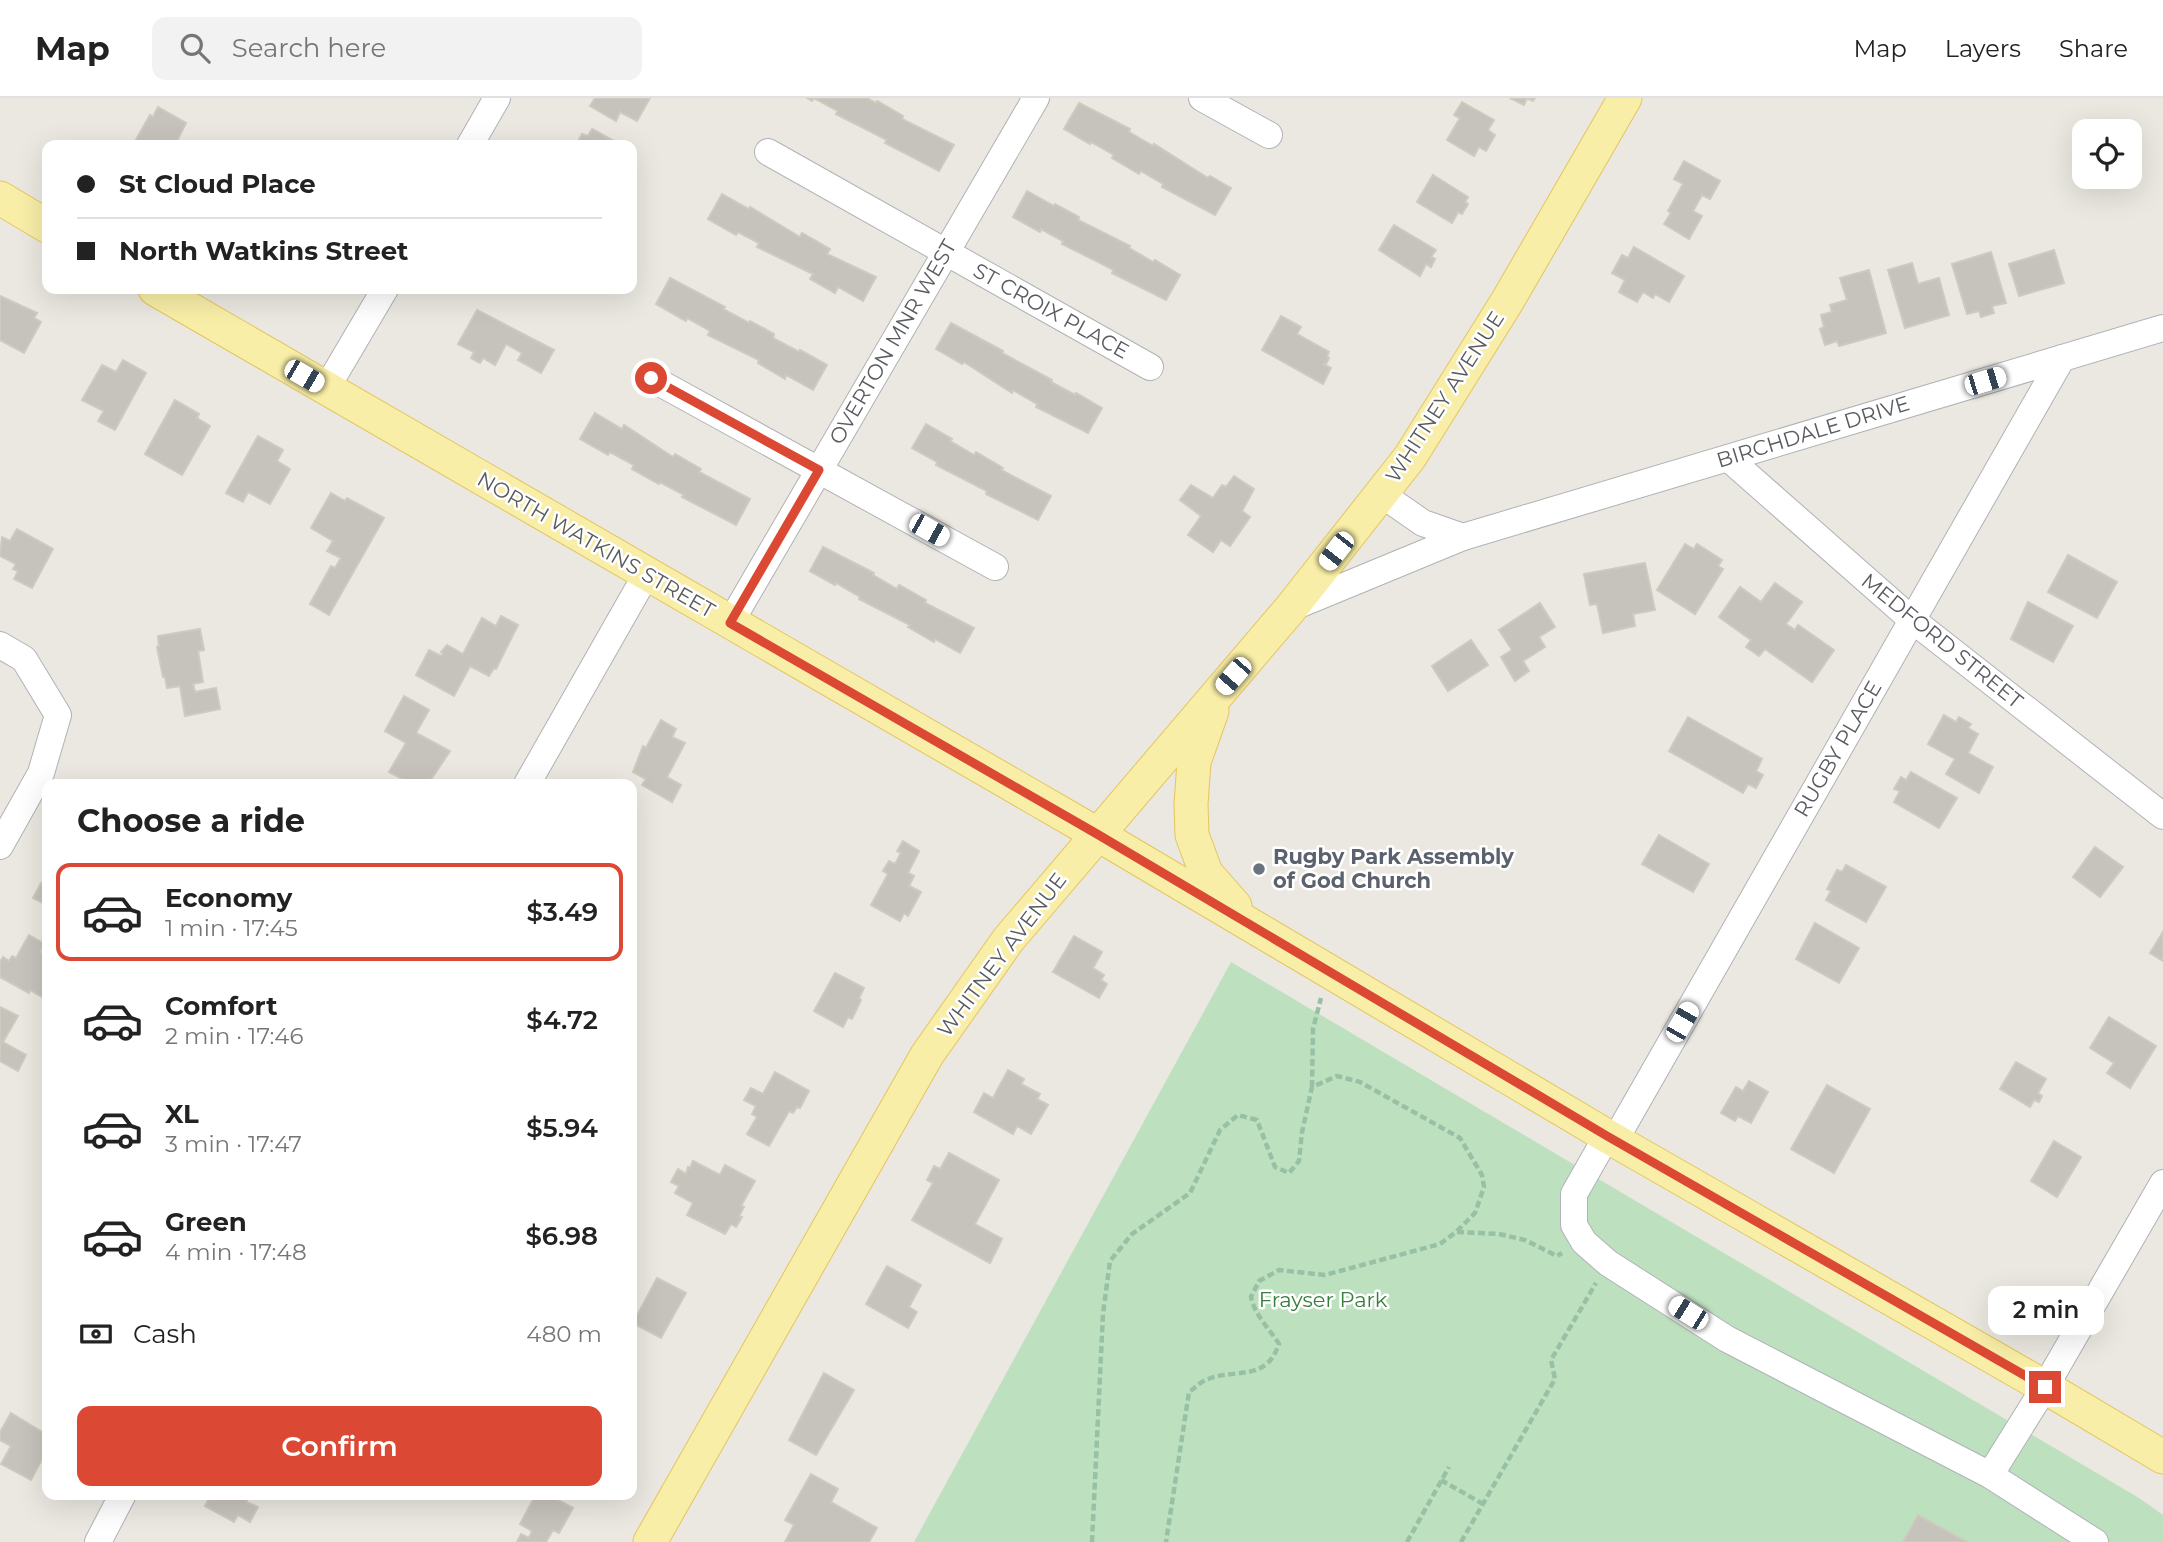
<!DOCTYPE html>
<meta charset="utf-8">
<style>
body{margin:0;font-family:Montserrat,sans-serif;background:#f2f2f2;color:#222;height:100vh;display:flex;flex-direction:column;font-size:26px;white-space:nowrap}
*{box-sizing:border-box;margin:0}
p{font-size:23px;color:#767676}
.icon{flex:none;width:38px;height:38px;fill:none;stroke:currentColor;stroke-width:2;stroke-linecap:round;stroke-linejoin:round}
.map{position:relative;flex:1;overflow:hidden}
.sheet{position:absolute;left:42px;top:681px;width:595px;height:721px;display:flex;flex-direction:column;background:#fff;border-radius:14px;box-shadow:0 7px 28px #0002}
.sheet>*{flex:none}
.banner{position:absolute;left:42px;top:42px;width:595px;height:154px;border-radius:14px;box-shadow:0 7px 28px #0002;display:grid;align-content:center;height:154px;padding:0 35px;background:#fff}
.tools{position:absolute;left:2072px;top:21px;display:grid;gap:14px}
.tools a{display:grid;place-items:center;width:70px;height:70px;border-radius:14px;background:#fff;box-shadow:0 7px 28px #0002;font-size:35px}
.end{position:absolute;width:32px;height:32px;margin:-16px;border:9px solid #db4935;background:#fff;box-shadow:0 0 0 4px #fff}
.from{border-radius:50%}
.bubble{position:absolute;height:49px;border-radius:14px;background:#fff;box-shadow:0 7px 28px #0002;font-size:23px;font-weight:600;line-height:49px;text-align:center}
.car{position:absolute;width:21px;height:42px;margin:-21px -10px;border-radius:9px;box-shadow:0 0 5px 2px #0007;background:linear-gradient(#fff 24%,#345 0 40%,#fff 0 76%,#345 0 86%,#fff 0)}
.banner b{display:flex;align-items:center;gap:24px;height:66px;font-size:26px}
.banner b+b{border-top:2px solid #e0e0e0}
.banner i{width:18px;height:18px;background:#222}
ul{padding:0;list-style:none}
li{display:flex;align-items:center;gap:21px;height:98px;margin:0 14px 10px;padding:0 21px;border:4px solid transparent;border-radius:14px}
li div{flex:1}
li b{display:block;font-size:26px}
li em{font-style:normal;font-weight:600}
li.current{border-color:#db4935}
li>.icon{width:63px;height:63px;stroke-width:1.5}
h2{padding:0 35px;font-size:32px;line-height:84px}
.pay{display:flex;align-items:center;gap:18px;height:77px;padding:0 35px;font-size:26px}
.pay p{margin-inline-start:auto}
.button{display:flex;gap:14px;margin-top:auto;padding:14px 35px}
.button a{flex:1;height:80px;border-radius:14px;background:#db4935;color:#fff;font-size:28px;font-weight:600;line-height:80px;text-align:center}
header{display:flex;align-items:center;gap:42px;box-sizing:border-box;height:98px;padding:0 35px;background:#fff;border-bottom:2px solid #e0e0e0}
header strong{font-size:33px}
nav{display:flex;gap:38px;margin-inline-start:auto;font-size:24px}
.search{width:490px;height:63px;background:#f2f2f2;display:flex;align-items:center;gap:18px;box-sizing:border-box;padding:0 24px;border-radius:14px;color:#767676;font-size:26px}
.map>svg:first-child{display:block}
.green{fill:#bde1bf}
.building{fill:#c6c2bc;stroke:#cecabf;stroke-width:2}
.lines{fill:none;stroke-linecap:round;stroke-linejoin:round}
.minor-casing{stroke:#b0b2b7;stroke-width:28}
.major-casing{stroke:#e5c55e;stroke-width:35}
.path{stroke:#97c0a5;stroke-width:4.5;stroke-dasharray:7 3.5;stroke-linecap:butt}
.minor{stroke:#fff;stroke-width:26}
.major{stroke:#f8eea7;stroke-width:33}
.route{stroke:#db4935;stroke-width:9}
.worship-dot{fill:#6b7280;stroke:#fff;stroke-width:2.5}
.labels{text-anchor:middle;stroke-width:5;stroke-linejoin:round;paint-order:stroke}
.street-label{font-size:21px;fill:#585b5f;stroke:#fff}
.worship-label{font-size:21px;font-weight:bold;fill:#5b616d;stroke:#fff;text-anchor:start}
.park-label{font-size:21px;fill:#397d3f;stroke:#fff}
</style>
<header>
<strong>Map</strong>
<div class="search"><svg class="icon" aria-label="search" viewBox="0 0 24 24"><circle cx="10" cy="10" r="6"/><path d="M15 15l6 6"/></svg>Search here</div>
<nav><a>Map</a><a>Layers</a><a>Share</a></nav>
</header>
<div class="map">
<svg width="2163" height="1444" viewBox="0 0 2163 1444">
<rect width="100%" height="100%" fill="#eae8e0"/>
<!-- green -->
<polygon class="green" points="1231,864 2139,1400 2163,1417 2163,1444 914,1444"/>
<!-- building -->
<g class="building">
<polygon points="595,0 650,0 637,23 620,14 616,23 590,8"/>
<polygon points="807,0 867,0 876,5 877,3 903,18 902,21 954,47 939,73 885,45 887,42 836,16 838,13 814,0 812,3"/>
<polygon points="1510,0 1535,0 1533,3 1527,0 1524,7"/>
<polygon points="1462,4 1494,22 1488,32 1495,37 1486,53 1479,49 1474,58 1447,42 1460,20 1454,17"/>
<polygon points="1079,5 1130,31 1129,34 1153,48 1154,46 1208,80 1210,78 1231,90 1215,117 1162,89 1163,86 1141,73 1139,76 1112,60 1114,57 1091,44 1090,46 1064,31"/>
<polygon points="158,9 186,25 175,47 133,47 150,17 153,19"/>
<polygon points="592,31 621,47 576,47 582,36 588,38"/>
<polygon points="1684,63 1720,83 1710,101 1702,97 1693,113 1702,118 1689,141 1664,126 1671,115 1668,113 1683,86 1674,81"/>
<polygon points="1433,77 1468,99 1465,104 1468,106 1462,116 1458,114 1452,125 1417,104"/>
<polygon points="1027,93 1054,108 1055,106 1079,119 1078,122 1130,148 1129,150 1153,164 1155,162 1180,177 1166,202 1112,175 1114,172 1062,146 1063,143 1041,131 1040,134 1013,119"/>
<polygon points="722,96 749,111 750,109 800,139 802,135 830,151 827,156 876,179 863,203 838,189 835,195 810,181 813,176 757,149 759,145 738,134 736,137 708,121"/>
<polygon points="1394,127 1436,152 1431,159 1435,161 1431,169 1426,166 1420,178 1379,152"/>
<polygon points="1634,149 1684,178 1669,204 1655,196 1653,200 1643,194 1637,204 1619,194 1625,182 1612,175 1622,157 1628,160"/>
<polygon points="2054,152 2064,185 2019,198 2009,166"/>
<polygon points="1991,154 2006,205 1992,208 1994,215 1981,219 1979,213 1967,216 1952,166"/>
<polygon points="1912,165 1918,186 1939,180 1949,217 1905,230 1888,172"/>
<polygon points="1869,172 1886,235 1839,248 1837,243 1825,247 1820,231 1824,229 1821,217 1832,214 1830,207 1847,202 1840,180"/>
<polygon points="670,180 725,209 723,211 749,225 750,223 774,236 773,240 799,254 800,252 827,267 813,292 786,277 785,281 758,265 759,262 708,237 710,233 687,220 686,223 656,206"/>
<polygon points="0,198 37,215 34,220 41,224 24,255 0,242"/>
<polygon points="477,212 554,252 541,275 518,262 522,255 506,246 495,267 483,260 480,265 471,260 474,254 458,246"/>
<polygon points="1281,218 1301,229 1297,236 1329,254 1327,258 1329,260 1326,266 1323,266 1331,270 1323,286 1262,252"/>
<polygon points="951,225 1003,253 1002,255 1052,282 1051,284 1075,297 1076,295 1102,310 1088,335 1036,309 1037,306 1013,292 1012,295 964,264 962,266 936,251"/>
<polygon points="123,262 146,275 115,332 98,323 104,313 82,302 102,267 116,274"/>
<polygon points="175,302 199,316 197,320 210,328 182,377 145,356"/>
<polygon points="595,315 622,331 624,327 673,359 675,356 701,371 699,374 750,401 736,427 682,399 684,397 660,384 659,386 632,371 634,367 610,354 608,357 580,341"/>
<polygon points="926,326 952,341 950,343 974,357 976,354 1003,370 1001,372 1051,398 1038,422 986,396 987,393 936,367 937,364 912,350"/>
<polygon points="258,338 283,352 277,363 290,371 270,406 248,394 243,404 226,395"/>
<polygon points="1234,378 1254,391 1242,413 1250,419 1230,448 1221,442 1213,454 1188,437 1201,418 1180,402 1191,387 1213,400 1222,387 1226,389"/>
<polygon points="331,395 345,403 347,400 384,420 329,517 310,506 331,468 335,470 341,460 327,453 333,443 311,430"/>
<polygon points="17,431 53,451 32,490 14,481 18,473 13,471 16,466 0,458 2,439 10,443"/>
<polygon points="1685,446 1694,451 1697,446 1722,462 1718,468 1723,471 1695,516 1657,492"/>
<polygon points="823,449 874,475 873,477 897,491 899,487 926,502 925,505 974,530 960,555 935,541 934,544 908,529 910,527 859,501 860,499 836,485 835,487 810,473"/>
<polygon points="2068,457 2117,484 2097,520 2048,494"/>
<polygon points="1645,465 1655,512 1633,516 1635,528 1603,535 1597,506 1590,507 1584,476"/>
<polygon points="1775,485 1802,504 1786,526 1795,532 1798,527 1834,552 1812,584 1765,551 1759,558 1746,549 1751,542 1719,519 1740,489 1761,504"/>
<polygon points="2028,504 2073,528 2053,564 2011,541"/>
<polygon points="1540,505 1555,529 1539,539 1545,549 1523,563 1529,573 1515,583 1501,559 1512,552 1499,532"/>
<polygon points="501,518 518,527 496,571 494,570 489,578 470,568 454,598 416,577 429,552 441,558 443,555 441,554 447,547 463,556 482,520 496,528"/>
<polygon points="200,531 204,552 198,553 203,584 193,586 195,594 216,590 220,611 185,618 180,588 167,590 165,579 163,579 157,549 159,548 158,538"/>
<polygon points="1471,542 1488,567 1448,593 1432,568"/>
<polygon points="404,598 429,612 416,635 450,653 428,686 412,686 389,674 406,645 385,633"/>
<polygon points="1944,617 1956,624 1959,619 1971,626 1968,630 1978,636 1968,655 1993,669 1979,695 1946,676 1955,661 1928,646"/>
<polygon points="1688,619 1762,661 1756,673 1763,677 1756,690 1748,686 1743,695 1669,653"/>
<polygon points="661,622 676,631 672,639 685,645 667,679 681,687 672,704 642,687 646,681 633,674 643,648 646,650"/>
<polygon points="1911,674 1957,700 1939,730 1894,704 1900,693 1894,691 1901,679 1906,682"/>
<polygon points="1659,737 1709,766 1693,794 1642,766"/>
<polygon points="903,743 919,753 908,775 914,778 909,788 921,794 908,818 904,815 900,823 871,807 888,776 883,773 889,763 895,766 901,755 897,753"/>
<polygon points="2095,749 2123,769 2100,799 2073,779"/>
<polygon points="1846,767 1886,789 1866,824 1826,802 1831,793 1827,791 1837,772 1842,774"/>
<polygon points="41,785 47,788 47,807 33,800"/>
<polygon points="1815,825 1859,850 1839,885 1796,861"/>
<polygon points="2163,834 2163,863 2150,855"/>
<polygon points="29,837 45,846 40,854 47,858 47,902 30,892 29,895 0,879 0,864 3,859 9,863 12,858 16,860"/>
<polygon points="1074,838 1102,854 1093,870 1104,877 1101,882 1107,886 1099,900 1053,874"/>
<polygon points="835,875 864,890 859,900 861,902 852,921 848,919 843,929 814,913"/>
<polygon points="0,909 18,918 3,944 26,957 18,973 0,963"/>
<polygon points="2109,919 2156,948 2130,990 2107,975 2114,965 2090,950"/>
<polygon points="2016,964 2046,981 2038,995 2042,998 2039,1004 2034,1002 2030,1009 2000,991"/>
<polygon points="1008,972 1024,981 1021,986 1040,996 1037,1001 1048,1007 1031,1036 1017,1028 1013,1036 974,1014 984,995 993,1000"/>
<polygon points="775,974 809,993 800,1010 797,1009 793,1015 789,1013 769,1048 747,1036 757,1019 752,1016 756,1008 744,1002 751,990 763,996"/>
<polygon points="1749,983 1768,994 1751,1025 1738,1018 1735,1023 1721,1015 1736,989 1743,993"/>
<polygon points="1827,987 1870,1011 1834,1075 1791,1051"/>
<polygon points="2054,1043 2081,1059 2057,1099 2031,1083"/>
<polygon points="949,1055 999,1082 975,1126 1002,1141 990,1165 912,1122 933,1085 927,1082 934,1068 940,1071"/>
<polygon points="693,1063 720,1077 725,1067 755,1083 741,1108 744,1109 739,1118 742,1119 736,1129 731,1126 725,1136 687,1117 693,1105 675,1095 679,1088 671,1084 678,1071 686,1076 688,1069 690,1070"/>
<polygon points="887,1168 921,1187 909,1209 917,1214 908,1230 866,1206"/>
<polygon points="657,1180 686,1195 661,1240 633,1225"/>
<polygon points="824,1275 854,1292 816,1357 789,1342"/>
<polygon points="11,1315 47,1337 43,1348 47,1352 31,1382 1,1366 11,1348 0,1342 0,1334"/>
<polygon points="811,1376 838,1391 831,1404 877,1430 869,1444 785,1444 794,1427 785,1422"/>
<polygon points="211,1396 250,1396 246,1404 258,1409 250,1424 238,1417 234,1424 205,1408"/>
<polygon points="536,1396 547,1396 573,1410 559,1435 553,1432 546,1444 517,1444 521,1436 529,1440 532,1433 520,1426"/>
<polygon points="1918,1417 1967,1444 1903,1444"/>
</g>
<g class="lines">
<!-- minor casing -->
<g class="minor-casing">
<g id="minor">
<polyline points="1202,0 1269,37"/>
<polyline points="470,47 497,0"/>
<polyline points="768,54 1150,269"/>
<polyline points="651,280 995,469"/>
<polyline points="326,291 385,191"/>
<polyline points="1728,360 1911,521 2163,718"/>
<polyline points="1463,439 2163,230"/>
<polyline points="1291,510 1463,439 1423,425 1381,396"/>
<polyline points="730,525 1036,0"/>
<polyline points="0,547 24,561 58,617 41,675 0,748"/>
<polyline points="527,686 646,477"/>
<polyline points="1607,1038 1574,1096 1574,1127 1584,1144 1608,1165 1727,1241 1990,1377 2045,1289 2163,1085"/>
<polyline points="1615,1042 2062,260"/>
<polyline points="1990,1377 2095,1444"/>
<polyline points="98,1444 123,1396"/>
</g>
</g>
<!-- major casing -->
<g class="major-casing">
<g id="major">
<polyline points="0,100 47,128"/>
<polyline points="155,191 1097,736 1607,1038 2045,1289 2163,1359"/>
<polyline points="1212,613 1194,664 1191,706 1192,737 1206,775 1235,808"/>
<polyline points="650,1444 927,957 1008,842 1291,510 1410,359 1508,202 1625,0"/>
</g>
</g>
<!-- path -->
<g class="path">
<polyline points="1312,989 1313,931 1321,900"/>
<polyline points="1457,1134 1499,1136 1525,1142 1557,1158 1562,1155"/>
<polyline points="1441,1382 1483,1406"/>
<path d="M1092 1444 1103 1216 1110 1163 1132 1136 1190 1095 1220 1032 1238 1017 1257 1022 1275 1069 1289 1075 1299 1063 1302 1034 1312 989 1337 978 1360 984 1460 1040 1482 1077 1484 1089 1475 1115 1456 1134 1440 1146 1325 1177 1279 1172 1259 1183 1251 1199C1255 1218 1269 1230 1279 1246 1266 1284 1237 1270 1208 1281 1201 1283 1195 1290 1189 1294L1166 1444"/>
<polyline points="1407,1444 1449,1369"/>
<polyline points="1461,1444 1555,1281 1551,1262 1596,1185"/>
</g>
<!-- minor -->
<use href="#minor" class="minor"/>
<!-- major -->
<use href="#major" class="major"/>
</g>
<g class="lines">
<!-- route -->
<polyline class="route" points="651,280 819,372 730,525 1097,736 1607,1038 2045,1289"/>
</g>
<!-- markers -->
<circle class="worship-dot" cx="1259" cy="771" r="7"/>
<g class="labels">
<!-- street labels -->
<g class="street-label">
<text transform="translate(1051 213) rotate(29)" y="7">ST CROIX PLACE</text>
<text transform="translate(893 244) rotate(-60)" y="7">OVERTON MNR WEST</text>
<text transform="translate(1445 299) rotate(-57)" y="7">WHITNEY AVENUE</text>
<text transform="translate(1813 334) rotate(-17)" y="7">BIRCHDALE DRIVE</text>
<text transform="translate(596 447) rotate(30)" y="7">NORTH WATKINS STREET</text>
<text transform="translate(1942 543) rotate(39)" y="7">MEDFORD STREET</text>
<text transform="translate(1838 651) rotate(-60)" y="7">RUGBY PLACE</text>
<text transform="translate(1002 857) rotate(-53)" y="7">WHITNEY AVENUE</text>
</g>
<!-- worship labels -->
<g class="worship-label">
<text x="1273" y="766">Rugby Park Assembly<tspan x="1273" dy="24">of God Church</tspan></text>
</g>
<!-- park labels -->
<g class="park-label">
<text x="1323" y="1209">Frayser Park</text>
</g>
</g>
</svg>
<div class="tools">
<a><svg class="icon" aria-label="locate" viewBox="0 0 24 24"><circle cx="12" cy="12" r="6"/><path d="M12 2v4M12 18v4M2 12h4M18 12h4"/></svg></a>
</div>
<i class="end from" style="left:651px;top:280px"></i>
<i class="end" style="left:2045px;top:1289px"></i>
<div class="bubble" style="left:1988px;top:1188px;width:116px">2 min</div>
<i class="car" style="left:304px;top:278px;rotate:120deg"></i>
<i class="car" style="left:1985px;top:283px;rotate:73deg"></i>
<i class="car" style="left:929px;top:432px;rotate:119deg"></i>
<i class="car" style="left:1336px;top:453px;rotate:218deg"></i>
<i class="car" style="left:1233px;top:578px;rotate:221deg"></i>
<i class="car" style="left:1682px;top:924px;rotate:30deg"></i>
<i class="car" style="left:1688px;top:1215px;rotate:302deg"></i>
<div class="banner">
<b><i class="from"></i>St Cloud Place</b>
<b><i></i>North Watkins Street</b>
</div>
<section class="sheet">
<h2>Choose a ride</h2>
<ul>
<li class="current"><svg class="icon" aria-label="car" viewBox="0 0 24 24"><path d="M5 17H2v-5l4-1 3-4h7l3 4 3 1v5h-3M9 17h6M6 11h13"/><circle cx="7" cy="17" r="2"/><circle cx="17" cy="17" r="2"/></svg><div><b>Economy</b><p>1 min · 17:45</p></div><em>$3.49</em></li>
<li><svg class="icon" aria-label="car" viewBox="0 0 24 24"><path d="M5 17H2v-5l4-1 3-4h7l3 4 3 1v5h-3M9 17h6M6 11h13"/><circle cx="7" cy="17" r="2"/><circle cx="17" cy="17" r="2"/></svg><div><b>Comfort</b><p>2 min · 17:46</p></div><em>$4.72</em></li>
<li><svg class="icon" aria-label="car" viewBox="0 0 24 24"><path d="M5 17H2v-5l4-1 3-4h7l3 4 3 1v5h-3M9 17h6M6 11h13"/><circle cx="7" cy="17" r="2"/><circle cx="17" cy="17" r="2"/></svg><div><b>XL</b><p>3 min · 17:47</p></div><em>$5.94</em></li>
<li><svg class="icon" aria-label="car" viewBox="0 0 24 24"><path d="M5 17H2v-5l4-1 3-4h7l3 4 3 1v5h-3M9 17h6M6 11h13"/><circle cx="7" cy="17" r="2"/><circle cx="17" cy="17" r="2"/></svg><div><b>Green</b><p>4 min · 17:48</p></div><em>$6.98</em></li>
</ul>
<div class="pay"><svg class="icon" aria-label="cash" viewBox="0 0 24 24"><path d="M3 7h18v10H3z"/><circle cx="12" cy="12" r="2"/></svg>Cash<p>480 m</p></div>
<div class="button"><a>Confirm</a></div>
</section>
</div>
